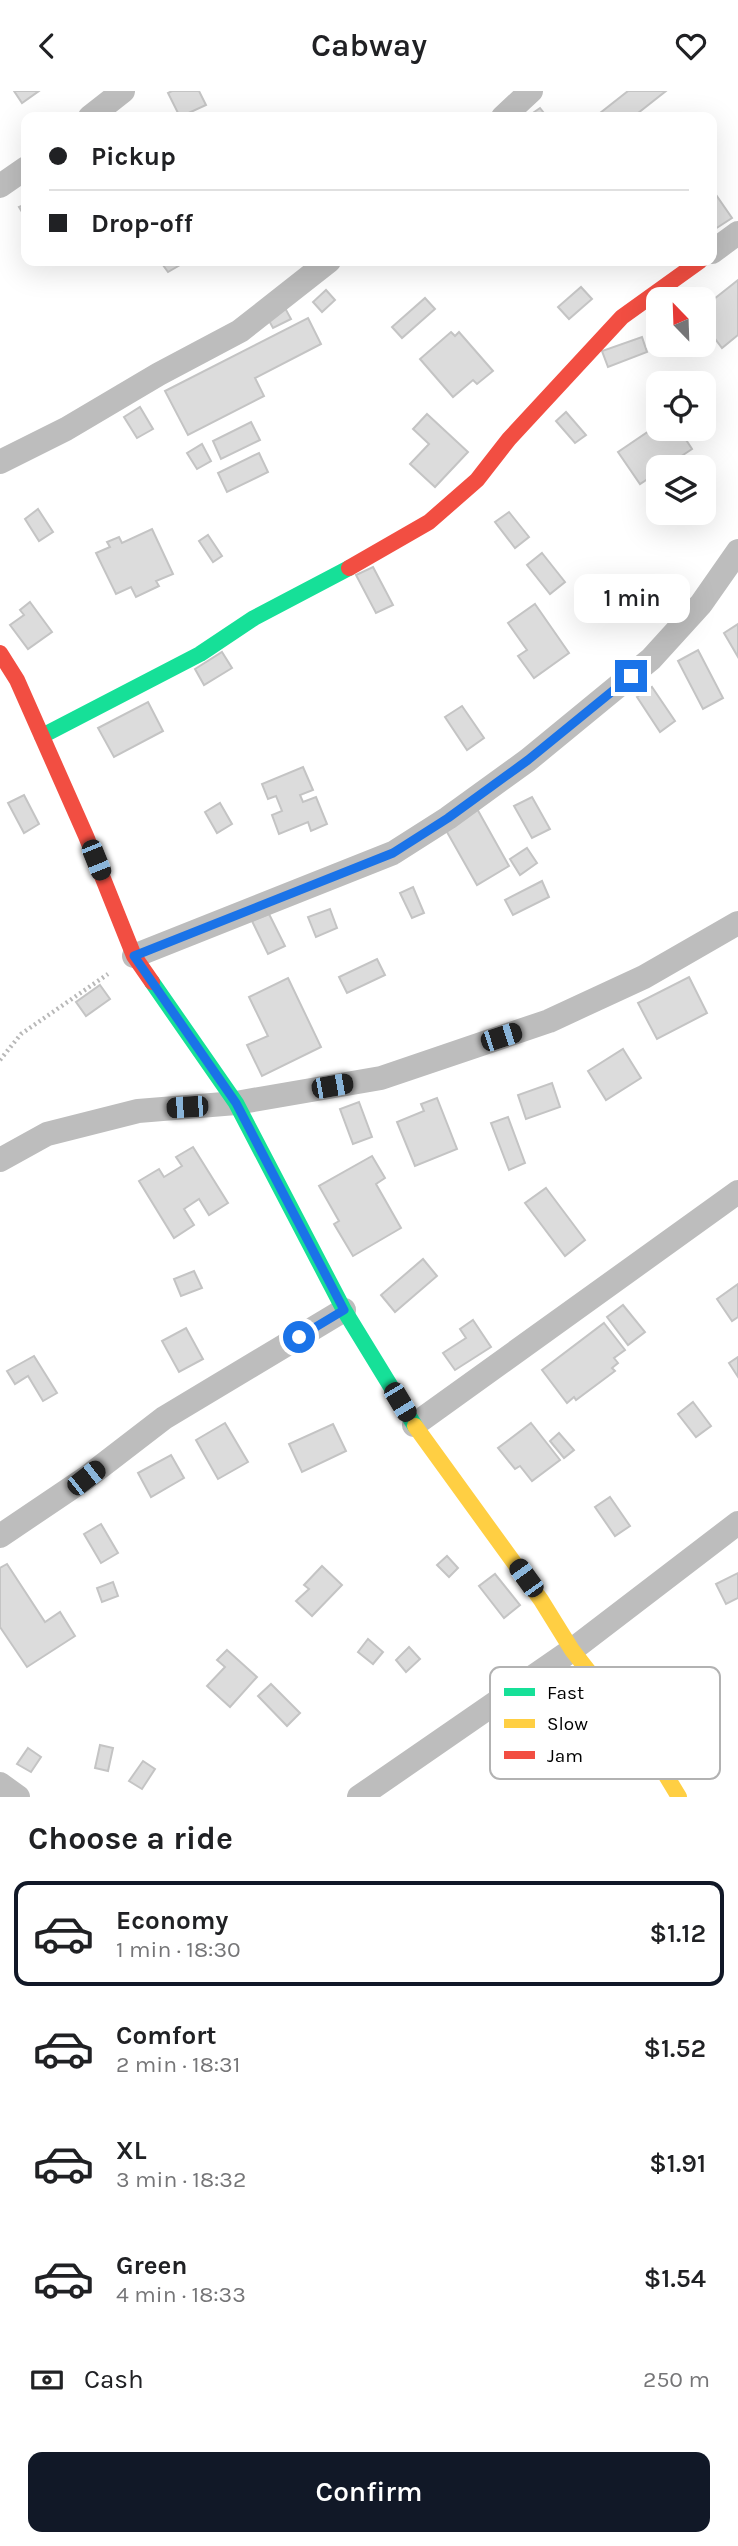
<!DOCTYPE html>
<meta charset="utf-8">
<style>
body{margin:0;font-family:Karla,sans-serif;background:#f6f6f6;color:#202124;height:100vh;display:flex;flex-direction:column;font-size:26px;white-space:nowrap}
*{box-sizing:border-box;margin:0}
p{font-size:23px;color:#757577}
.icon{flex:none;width:38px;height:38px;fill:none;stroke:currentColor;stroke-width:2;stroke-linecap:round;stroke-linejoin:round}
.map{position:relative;height:1706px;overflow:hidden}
.details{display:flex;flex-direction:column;background:#fff;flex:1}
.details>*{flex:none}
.banner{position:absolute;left:21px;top:21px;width:696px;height:154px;border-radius:14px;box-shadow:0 7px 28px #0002;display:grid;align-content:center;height:154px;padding:0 28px;background:#fff}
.needle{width:46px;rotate:337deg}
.fabs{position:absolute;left:646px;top:196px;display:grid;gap:14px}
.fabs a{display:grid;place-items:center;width:70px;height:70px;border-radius:14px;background:#fff;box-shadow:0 7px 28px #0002;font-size:35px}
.end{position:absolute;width:32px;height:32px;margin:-16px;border:9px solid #1a73e8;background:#fff;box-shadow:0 0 0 4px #fff}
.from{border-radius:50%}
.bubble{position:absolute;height:49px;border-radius:14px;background:#fff;box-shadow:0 7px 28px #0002;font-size:23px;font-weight:600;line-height:49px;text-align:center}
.car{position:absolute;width:21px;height:42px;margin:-21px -10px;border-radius:9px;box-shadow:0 0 5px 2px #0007;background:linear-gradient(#222 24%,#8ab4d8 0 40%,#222 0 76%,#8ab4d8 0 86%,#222 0)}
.banner b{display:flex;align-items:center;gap:24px;height:66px;font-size:26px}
.banner b+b{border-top:2px solid #e0e0e0}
.banner i{width:18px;height:18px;background:#202124}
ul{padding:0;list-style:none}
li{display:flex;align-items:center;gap:21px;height:105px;margin:0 14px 10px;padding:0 14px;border:4px solid transparent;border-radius:14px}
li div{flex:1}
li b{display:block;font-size:26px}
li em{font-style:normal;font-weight:600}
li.active{border-color:#111827}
li>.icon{width:63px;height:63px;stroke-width:1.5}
h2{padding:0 28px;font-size:32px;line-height:84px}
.pay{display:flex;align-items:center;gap:18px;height:77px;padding:0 28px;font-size:26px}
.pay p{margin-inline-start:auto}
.action{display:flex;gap:14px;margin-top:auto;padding:14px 28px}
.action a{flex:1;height:80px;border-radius:14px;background:#111827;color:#fff;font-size:28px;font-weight:600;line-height:80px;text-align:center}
header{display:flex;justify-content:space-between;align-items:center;height:91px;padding:0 28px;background:#fff;font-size:32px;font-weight:600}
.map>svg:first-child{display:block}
.building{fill:#dcdcdc;stroke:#c4c4c4;stroke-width:2}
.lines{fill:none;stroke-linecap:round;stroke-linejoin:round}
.path{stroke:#b8b8b8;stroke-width:4.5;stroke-dasharray:2 3.5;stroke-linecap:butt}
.street{stroke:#bdbdbd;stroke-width:24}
.fast{stroke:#16e098;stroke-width:16}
.slow{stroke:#ffcf43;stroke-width:16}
.jam{stroke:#f24e42;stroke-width:16}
.route{stroke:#1a73e8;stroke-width:9}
.key{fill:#fff;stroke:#b2b2b2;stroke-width:2}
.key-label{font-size:19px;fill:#000}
</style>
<header><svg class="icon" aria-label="back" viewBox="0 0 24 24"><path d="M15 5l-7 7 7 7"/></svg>Cabway<svg class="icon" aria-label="heart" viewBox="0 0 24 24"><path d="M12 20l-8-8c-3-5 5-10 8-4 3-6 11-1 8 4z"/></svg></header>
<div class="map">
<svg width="738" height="1706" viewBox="0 0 738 1706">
<rect width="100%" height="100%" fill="#fff"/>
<!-- building -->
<g class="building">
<polygon points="14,0 39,0 22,12"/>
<polygon points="172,0 199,0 206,14 180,26 168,2"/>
<polygon points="628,0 666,0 633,26 595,26"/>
<polygon points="540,17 547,26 527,26"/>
<polygon points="712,98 732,127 712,140"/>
<polygon points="26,113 26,126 25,126 19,116"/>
<polygon points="160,170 177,170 180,174 168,181"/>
<polygon points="738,189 738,244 722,257 704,233 704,216"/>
<polygon points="581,196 592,208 569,228 558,216"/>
<polygon points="326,199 335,209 322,221 313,211"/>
<polygon points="425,207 435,218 402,247 392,236"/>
<polygon points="285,217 291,228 273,237 267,226"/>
<polygon points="308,227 321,253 255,287 264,305 188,344 165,300"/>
<polygon points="451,241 455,245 459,241 493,280 477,293 473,289 453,306 420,268"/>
<polygon points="642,246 647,261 608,276 602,260"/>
<polygon points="140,316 153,338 137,347 124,326"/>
<polygon points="566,321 586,344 575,352 556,330"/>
<polygon points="427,323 468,361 435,396 410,373 429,353 413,338"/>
<polygon points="251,331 260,349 221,368 213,350"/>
<polygon points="658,334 658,338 679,338 692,358 665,376 658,376 658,381 640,393 618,361"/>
<polygon points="202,353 211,370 197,378 187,362"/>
<polygon points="259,362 268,381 227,401 218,382"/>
<polygon points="38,418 53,441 39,450 25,428"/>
<polygon points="509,421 529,446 515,457 495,431"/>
<polygon points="152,438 173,483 156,490 159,495 136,506 131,496 116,503 96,462 110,456 107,451 119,446 122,452"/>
<polygon points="208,444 222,465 213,471 199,450"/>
<polygon points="542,462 565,491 550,503 527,474"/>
<polygon points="373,476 393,514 376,522 356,484"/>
<polygon points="30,511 52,541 28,558 10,534 24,524 20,519"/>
<polygon points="535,513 569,562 534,587 518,565 527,559 508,532"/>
<polygon points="738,533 738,566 724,542"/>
<polygon points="698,559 723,607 703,618 678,570"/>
<polygon points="222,561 232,577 204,594 195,578"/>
<polygon points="652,596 675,630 660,641 637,606"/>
<polygon points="148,611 163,640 114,666 98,637"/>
<polygon points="462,615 484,647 467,659 445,626"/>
<polygon points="303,676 313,699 300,704 303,711 316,706 327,733 311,740 308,731 279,743 272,724 282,720 276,705 268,708 262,693"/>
<polygon points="24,704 39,733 24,742 8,712"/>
<polygon points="532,706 550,738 532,747 514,715"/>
<polygon points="220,712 232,733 217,742 205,721"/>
<polygon points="476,716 509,775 477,794 443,734"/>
<polygon points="527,757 537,772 520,784 510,768"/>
<polygon points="542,790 549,806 513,824 505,809"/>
<polygon points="413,796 424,822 412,827 400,802"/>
<polygon points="330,818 337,837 316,846 308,826"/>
<polygon points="269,823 285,855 268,863 252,830"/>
<polygon points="377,868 385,884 347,902 339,886"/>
<polygon points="689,886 707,922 657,948 638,912"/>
<polygon points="288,887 321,956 262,985 247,954 268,945 249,906"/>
<polygon points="100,894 110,908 86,925 76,911"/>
<polygon points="623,958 641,987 606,1009 588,980"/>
<polygon points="552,992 560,1016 526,1028 518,1004"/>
<polygon points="437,1007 457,1058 415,1075 397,1031 424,1020 421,1013"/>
<polygon points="359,1011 372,1046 353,1053 340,1018"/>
<polygon points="508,1026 525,1072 509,1079 491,1032"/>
<polygon points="193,1056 228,1112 209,1124 199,1108 184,1118 194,1134 174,1147 139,1090 159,1078 164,1086 182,1075 176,1066"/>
<polygon points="372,1065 385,1087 376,1093 401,1137 353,1165 334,1133 339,1130 319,1095"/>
<polygon points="546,1097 585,1149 565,1165 525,1112"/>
<polygon points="423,1168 437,1185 395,1221 381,1204"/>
<polygon points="194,1180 202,1197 181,1205 174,1188"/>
<polygon points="738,1193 738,1226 732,1230 717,1208"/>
<polygon points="623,1214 645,1241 628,1254 607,1226"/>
<polygon points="473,1229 491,1256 455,1279 443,1262 466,1247 460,1238"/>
<polygon points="604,1232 625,1259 614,1267 618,1272 612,1277 615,1280 576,1309 574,1306 567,1312 542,1279"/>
<polygon points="186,1237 203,1268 179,1281 162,1250"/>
<polygon points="34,1265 57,1302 43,1310 28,1285 15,1293 7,1280"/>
<polygon points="738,1266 738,1286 729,1272"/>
<polygon points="693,1311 711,1335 696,1346 678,1323"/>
<polygon points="225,1332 248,1371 218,1388 196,1349"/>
<polygon points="531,1332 560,1369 532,1390 520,1375 515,1378 498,1357"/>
<polygon points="333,1333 346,1360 302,1381 289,1353"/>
<polygon points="559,1342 574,1359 564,1367 550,1350"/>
<polygon points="171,1364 184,1387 151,1406 138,1382"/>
<polygon points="610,1406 630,1435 615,1445 595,1416"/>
<polygon points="101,1433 118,1462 101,1472 84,1443"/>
<polygon points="447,1465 458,1477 449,1486 437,1474"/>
<polygon points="7,1473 45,1531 60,1521 75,1545 27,1576 0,1536 0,1477"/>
<polygon points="322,1475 342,1494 312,1525 296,1510 309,1498 304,1494"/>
<polygon points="738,1482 738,1507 726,1513 716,1493"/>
<polygon points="495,1483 520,1514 504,1527 479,1495"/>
<polygon points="113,1491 118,1505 102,1511 97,1497"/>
<polygon points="368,1548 383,1561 373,1573 358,1561"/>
<polygon points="409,1556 420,1568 406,1581 396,1569"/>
<polygon points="227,1559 257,1586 230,1616 207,1595 225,1576 217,1569"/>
<polygon points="271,1593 300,1622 287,1635 258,1605"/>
<polygon points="100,1654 113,1657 108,1680 95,1677"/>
<polygon points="28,1657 41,1666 31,1681 17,1673"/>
<polygon points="143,1670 155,1678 142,1698 129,1690"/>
</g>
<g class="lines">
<!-- path -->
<polyline class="path" points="0,969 21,943 108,883"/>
<!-- street -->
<g class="street">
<polyline points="90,26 123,0"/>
<polyline points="503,26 531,0"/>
<polyline points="0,95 26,77"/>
<polyline points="712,161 738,142"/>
<polyline points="0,371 66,338 159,283 240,240 329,170"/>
<polyline points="134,865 393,762 448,727 528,669 651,568 701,513 738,460"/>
<polyline points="0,1069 47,1043 138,1020 236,1012 381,987 549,930 644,886 738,832"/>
<polyline points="414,1334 738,1101"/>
<polyline points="0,1445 86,1387 164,1327 344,1219"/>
<polyline points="0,1693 18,1706"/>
<polyline points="359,1706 572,1559 738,1432"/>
</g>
<!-- fast -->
<g class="fast">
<polyline points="42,645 200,563 254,527 349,477"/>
<polyline points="152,891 236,1012 344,1219 415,1335"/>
</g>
<!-- slow -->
<polyline class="slow" points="415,1335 541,1509 572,1559 653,1663 679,1706"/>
<!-- jam -->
<g class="jam">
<polyline points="349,477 429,431 477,389 509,348 622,226 700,170"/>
<polyline points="0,562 17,589 86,745 134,865 152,891"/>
</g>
</g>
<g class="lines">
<!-- route -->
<polyline class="route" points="299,1246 344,1219 236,1012 134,865 393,762 448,727 528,669 631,585"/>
</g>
<!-- legend -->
<rect x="490" y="1576" width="230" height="112" rx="10" class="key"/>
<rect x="504" y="1597" width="31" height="8" fill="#16e098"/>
<rect x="504" y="1628" width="31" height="9" fill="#ffcf43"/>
<rect x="504" y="1660" width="31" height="8" fill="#f24e42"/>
<g class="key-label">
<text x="547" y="1608">Fast</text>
<text x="547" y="1639">Slow</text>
<text x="547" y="1671">Jam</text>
</g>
</svg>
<div class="fabs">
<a><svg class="needle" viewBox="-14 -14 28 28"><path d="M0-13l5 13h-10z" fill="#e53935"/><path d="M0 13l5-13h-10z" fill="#757577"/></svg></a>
<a><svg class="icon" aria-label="locate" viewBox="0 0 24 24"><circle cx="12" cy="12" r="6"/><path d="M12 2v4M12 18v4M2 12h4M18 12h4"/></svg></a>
<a><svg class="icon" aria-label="layers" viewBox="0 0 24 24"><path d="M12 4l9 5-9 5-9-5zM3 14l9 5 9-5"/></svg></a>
</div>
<i class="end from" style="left:299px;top:1246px"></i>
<i class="end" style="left:631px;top:585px"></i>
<div class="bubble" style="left:574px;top:483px;width:116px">1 min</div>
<i class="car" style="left:96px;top:769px;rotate:158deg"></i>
<i class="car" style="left:501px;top:946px;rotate:72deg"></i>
<i class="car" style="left:332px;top:995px;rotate:80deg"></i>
<i class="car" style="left:187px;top:1016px;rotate:266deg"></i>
<i class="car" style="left:400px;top:1311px;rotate:149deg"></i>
<i class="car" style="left:86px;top:1387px;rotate:52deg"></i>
<i class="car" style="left:526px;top:1487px;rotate:324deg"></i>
<div class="banner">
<b><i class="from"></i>Pickup</b>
<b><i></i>Drop-off</b>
</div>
</div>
<section class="details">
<h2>Choose a ride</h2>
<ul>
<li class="active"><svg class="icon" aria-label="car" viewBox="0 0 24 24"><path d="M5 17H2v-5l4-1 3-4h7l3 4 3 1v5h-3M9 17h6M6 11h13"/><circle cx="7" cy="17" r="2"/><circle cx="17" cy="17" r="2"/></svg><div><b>Economy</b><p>1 min · 18:30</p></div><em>$1.12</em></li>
<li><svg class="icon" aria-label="car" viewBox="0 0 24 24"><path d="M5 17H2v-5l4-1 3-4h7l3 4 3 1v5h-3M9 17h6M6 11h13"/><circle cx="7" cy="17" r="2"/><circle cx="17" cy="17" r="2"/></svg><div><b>Comfort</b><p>2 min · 18:31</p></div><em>$1.52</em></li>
<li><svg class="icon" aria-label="car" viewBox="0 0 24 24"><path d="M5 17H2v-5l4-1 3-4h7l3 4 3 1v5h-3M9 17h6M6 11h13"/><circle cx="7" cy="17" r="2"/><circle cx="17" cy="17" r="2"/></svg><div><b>XL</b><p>3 min · 18:32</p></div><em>$1.91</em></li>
<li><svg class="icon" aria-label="car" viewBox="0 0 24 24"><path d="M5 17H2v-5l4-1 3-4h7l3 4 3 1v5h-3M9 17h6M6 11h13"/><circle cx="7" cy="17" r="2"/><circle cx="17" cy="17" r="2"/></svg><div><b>Green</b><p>4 min · 18:33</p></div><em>$1.54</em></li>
</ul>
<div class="pay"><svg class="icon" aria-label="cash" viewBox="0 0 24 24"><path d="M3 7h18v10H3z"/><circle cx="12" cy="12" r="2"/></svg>Cash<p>250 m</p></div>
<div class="action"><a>Confirm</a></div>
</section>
